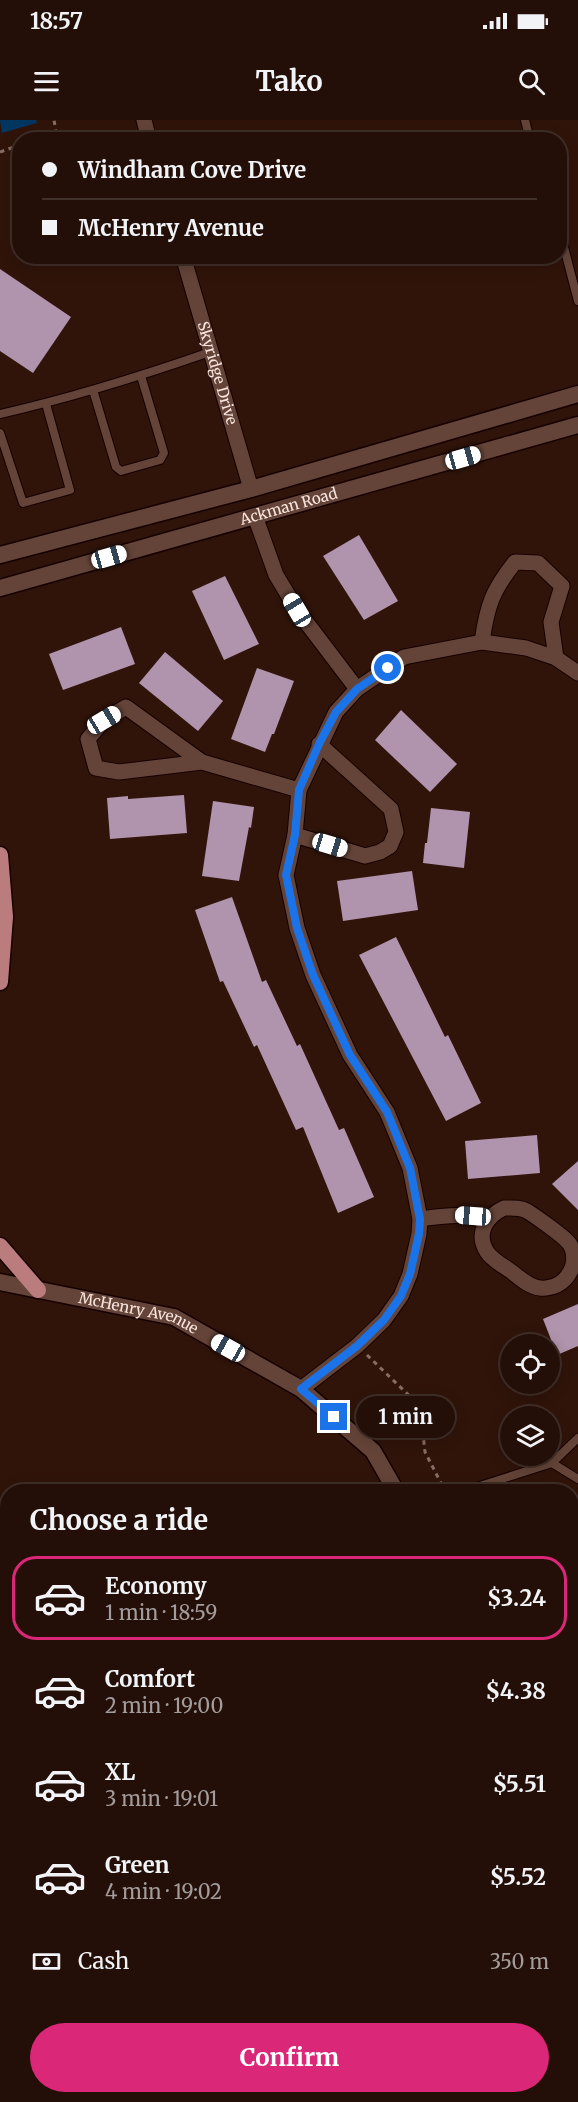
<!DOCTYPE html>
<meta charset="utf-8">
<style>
body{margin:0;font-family:Merriweather,serif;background:#2c1812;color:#f1f3f6;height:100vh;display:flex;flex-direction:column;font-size:22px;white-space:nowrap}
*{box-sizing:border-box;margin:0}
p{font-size:20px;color:#a39c9c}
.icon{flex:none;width:33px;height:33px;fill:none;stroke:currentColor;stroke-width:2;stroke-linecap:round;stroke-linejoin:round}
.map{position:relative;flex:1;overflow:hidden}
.side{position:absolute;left:0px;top:1364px;width:579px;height:620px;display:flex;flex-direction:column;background:#240f08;border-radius:24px 24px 0 0;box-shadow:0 3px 15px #0003,0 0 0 2px #412f29}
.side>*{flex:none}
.top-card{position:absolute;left:12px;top:12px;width:555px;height:132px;border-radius:24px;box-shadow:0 3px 15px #0003,0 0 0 2px #412f29;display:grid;align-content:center;height:132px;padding:0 30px;background:#240f08}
.buttons{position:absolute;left:500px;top:1214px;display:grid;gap:12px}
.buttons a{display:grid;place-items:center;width:60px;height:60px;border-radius:50%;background:#240f08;box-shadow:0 3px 15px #0003,0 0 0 2px #412f29;font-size:30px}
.end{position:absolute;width:27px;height:27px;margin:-14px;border:8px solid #1a73e8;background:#fff;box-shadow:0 0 0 3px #fff}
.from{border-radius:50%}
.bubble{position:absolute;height:42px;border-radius:21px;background:#240f08;box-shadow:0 3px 15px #0003,0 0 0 2px #412f29;font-size:20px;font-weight:700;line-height:42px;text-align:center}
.car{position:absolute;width:18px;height:36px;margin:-18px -9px;border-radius:8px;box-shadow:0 0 4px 2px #0007;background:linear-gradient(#fff 24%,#345 0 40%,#fff 0 76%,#345 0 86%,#fff 0)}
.top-card b{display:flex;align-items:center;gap:21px;height:57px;font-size:22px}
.top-card b+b{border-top:2px solid #412f29}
.top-card i{width:15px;height:15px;background:#f1f3f6}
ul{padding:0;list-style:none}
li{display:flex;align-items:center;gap:18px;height:84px;margin:0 12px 9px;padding:0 18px;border:3px solid transparent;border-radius:24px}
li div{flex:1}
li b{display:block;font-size:22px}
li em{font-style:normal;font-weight:700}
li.on{border-color:#db2777}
li>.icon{width:54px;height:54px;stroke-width:1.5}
h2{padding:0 30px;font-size:27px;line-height:72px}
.pay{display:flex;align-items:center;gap:15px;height:66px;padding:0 30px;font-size:22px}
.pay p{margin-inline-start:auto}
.button{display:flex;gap:12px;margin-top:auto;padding:12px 30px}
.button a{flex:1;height:69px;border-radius:36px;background:#db2777;color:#fff;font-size:24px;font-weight:700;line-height:69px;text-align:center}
.status{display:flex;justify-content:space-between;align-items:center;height:42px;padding:0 30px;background:#240f08;direction:ltr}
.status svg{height:16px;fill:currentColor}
header{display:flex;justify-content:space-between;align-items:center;height:78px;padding:0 30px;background:#240f08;font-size:27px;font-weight:700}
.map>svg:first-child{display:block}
.green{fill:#26360e}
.water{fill:#003660}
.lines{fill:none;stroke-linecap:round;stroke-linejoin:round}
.stream{stroke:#003660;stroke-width:5}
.building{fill:#b093ac}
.service-casing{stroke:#160100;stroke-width:10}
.minor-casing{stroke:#160100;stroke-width:17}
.tertiary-casing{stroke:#160100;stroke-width:19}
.primary-casing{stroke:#160100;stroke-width:19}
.path{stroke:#866d65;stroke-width:3;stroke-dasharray:4.5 4.5;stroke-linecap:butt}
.service{stroke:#644438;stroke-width:8}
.minor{stroke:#644438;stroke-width:15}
.tertiary{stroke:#644438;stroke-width:16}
.primary{stroke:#bb7c7e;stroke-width:16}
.route{stroke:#1a73e8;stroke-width:8}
.labels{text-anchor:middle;stroke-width:6;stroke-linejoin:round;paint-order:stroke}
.street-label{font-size:15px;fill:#f9e5de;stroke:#100502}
</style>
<div class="status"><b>18:57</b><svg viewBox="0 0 49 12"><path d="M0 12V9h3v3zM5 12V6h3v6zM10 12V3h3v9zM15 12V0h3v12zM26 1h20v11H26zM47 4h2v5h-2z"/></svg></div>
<header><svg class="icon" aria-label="menu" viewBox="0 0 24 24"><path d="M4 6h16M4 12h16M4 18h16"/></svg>Tako<svg class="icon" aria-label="search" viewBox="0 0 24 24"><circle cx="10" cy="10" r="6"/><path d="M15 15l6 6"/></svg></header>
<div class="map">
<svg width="578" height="1982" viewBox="0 0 578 1982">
<rect width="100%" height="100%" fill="#30140a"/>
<!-- green -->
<polygon class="green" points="578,1411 578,1560 573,1561 572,1413"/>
<!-- water -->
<polygon class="water" points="0,0 36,0 37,3 2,13"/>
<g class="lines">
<!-- stream -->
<g class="stream">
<polyline points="0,1517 8,1517"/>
<polyline points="572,1924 578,1939"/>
</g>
</g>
<!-- building -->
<g class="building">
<polygon points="0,149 71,197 33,253 0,231"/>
<polygon points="359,415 398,481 364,500 323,436"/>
<polygon points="225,456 259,524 224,540 192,471"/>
<polygon points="121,507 135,544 63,570 49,534"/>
<polygon points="165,532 223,581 198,611 139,563"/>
<polygon points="257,548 294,561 274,614 272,614 265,632 231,619"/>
<polygon points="401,590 457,644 430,672 375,620"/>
<polygon points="184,675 187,713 110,719 107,678 128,676 128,679"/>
<polygon points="213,681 254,687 251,708 249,707 239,761 202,756"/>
<polygon points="431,688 470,692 464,748 423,743 425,723 427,723"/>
<polygon points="412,751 418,790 343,801 337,761"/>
<polygon points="232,777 262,862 266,860 297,926 300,924 339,1010 344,1008 374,1077 338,1093 303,1007 296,1010 257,925 254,927 223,861 220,862 195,790"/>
<polygon points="396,817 445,917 448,915 481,983 446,1001 359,835"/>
<polygon points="537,1015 540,1053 468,1059 465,1021"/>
<polygon points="578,1041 578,1090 552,1064"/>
<polygon points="578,1184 578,1226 557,1235 543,1199"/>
</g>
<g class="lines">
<!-- service casing -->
<g class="service-casing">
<g id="service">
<polyline points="525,0 530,20"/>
<polyline points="560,112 578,181"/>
<polyline points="93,270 116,347 121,351 160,340 164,333 141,256"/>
<path d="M0 294C71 278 141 256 210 232"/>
<polyline points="0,313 23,383 70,370 46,284"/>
<polyline points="552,1343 578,1318"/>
<polyline points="464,1371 552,1343 578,1359"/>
<polyline points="572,1608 578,1606"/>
<polyline points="53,1976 54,1982"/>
<polyline points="297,1976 297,1982"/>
<polyline points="359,1976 361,1982"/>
</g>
</g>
<!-- minor casing -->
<g class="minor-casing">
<g id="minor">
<polyline points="144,0 149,20"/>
<path id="s1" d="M183 136 251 369"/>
<polyline points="255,396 276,455 297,490 357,569"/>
<path d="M482 522C487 486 492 471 515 442L538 443 562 466 551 502 556 538"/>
<polygon points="126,587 202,642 119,652 96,648 88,619 104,600"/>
<polyline points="202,642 299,670"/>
<polyline points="295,715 365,736 380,732 390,726 396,712 391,689 319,624"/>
<path d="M504 1088C512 1088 520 1087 527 1091 535 1096 562 1115 568 1122 574 1128 575 1140 572 1148 569 1155 565 1161 557 1165 552 1167 546 1169 540 1168 529 1167 520 1158 512 1152 504 1146 492 1140 487 1132 475 1113 487 1096 504 1088Z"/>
<path d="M420 1099C443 1096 464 1092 486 1101"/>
<polyline points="301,1269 357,1226 384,1200 401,1176 410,1154 419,1114 420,1099 410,1048 387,992 350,935 313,855 297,808 286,755 295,715 299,670 336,592 357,569 404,537 482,522 526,528 556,538 578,553"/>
</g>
</g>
<!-- tertiary casing -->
<g class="tertiary-casing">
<g id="tertiary">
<polyline points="0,435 251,369 578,274"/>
<path id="s2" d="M0 468 578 305"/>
<path id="s3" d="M0 1162 174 1197 301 1269 373 1331 396 1371"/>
<polyline points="572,1746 578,1760"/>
</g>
</g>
<!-- primary casing -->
<g class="primary-casing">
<g id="primary">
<polyline points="0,735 5,797 0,862"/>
<polyline points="0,1126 38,1170"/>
</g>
</g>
<!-- path -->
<g class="path">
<polyline points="38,20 51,16 56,12 54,0"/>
<polyline points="0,32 20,25"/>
<polyline points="367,1235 420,1286 425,1332 445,1371"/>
<polyline points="572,1675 578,1692"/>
</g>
<!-- service -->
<use href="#service" class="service"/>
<!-- minor -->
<use href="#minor" class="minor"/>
<!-- tertiary -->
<use href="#tertiary" class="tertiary"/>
<!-- primary -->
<use href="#primary" class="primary"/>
</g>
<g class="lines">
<!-- route -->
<polyline class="route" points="334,1297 301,1269 357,1226 384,1200 401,1176 410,1154 419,1114 420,1099 410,1048 387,992 350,935 313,855 297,808 286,755 295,715 299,670 319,624 336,592 357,569 388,548"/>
</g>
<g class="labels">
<!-- street labels -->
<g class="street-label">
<text dy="5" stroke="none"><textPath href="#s1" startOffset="122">Skyridge Drive</textPath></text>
<text dy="5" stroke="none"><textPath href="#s2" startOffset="300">Ackman Road</textPath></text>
<text dy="5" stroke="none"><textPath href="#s3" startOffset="142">McHenry Avenue</textPath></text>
</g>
</g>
</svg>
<div class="buttons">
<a><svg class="icon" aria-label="locate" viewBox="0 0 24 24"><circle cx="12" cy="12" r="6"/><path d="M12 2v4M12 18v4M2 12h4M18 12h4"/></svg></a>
<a><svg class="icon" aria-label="layers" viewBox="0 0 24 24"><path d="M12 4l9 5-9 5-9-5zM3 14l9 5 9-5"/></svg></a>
</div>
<i class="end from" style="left:388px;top:548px"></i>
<i class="end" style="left:334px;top:1297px"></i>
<div class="bubble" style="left:356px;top:1276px;width:99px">1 min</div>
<i class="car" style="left:463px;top:338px;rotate:74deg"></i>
<i class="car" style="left:109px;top:437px;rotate:74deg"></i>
<i class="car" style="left:297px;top:490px;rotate:329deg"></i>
<i class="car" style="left:104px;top:600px;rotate:59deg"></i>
<i class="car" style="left:330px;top:725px;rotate:107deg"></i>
<i class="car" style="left:473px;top:1096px;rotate:274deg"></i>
<i class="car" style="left:228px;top:1228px;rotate:299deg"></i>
<div class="top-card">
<b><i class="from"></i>Windham Cove Drive</b>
<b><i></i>McHenry Avenue</b>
</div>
<section class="side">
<h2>Choose a ride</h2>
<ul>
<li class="on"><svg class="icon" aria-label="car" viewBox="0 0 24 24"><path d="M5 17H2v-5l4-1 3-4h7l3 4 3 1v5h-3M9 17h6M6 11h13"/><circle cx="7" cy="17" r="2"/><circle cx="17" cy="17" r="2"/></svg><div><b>Economy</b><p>1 min · 18:59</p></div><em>$3.24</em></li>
<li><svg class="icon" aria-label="car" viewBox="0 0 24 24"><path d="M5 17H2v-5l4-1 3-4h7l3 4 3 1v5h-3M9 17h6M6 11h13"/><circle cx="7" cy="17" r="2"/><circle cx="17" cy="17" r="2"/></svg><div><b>Comfort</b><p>2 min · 19:00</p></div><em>$4.38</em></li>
<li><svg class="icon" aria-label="car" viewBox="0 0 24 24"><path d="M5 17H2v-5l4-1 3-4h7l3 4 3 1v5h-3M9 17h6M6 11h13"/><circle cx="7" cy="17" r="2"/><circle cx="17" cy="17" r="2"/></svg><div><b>XL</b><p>3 min · 19:01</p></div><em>$5.51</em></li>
<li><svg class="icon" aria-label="car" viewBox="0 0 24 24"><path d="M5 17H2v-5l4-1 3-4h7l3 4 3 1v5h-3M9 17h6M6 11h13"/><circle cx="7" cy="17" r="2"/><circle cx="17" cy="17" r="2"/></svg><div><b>Green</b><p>4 min · 19:02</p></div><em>$5.52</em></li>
</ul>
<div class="pay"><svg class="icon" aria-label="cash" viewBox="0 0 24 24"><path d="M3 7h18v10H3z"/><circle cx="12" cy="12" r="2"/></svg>Cash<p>350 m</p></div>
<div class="button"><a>Confirm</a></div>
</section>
</div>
